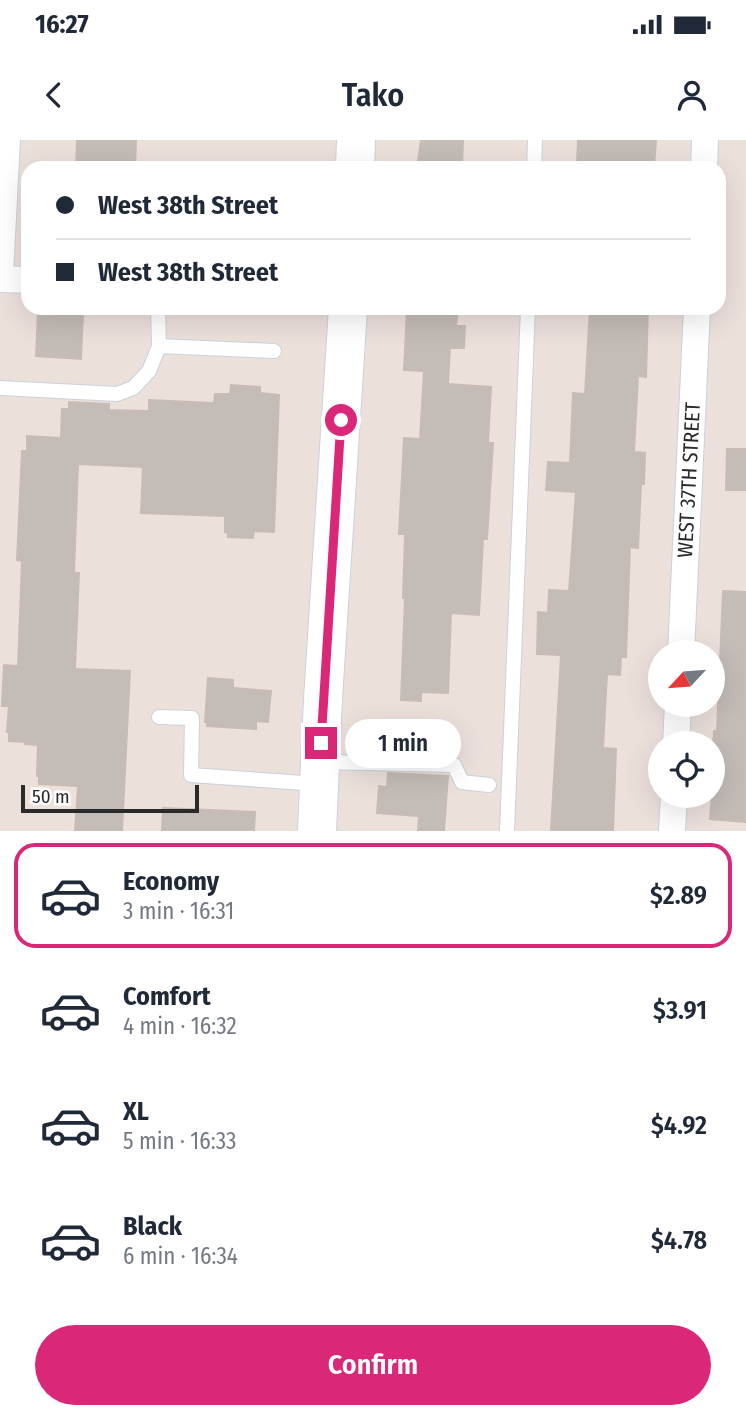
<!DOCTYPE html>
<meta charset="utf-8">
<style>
body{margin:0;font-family:"Fira Sans Condensed",sans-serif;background:#f2f2f3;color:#1f2937;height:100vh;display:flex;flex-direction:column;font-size:26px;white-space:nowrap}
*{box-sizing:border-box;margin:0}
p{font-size:23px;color:#747a83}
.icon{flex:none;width:38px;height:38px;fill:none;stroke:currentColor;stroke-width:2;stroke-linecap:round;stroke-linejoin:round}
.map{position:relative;height:691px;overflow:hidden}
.sheet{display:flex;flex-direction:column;background:#fff;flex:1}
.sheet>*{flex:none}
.hud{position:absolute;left:21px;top:21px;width:705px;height:154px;border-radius:21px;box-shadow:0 7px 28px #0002;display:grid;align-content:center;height:154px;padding:0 35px;background:#fff}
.needle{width:46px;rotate:244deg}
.fabs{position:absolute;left:648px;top:500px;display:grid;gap:14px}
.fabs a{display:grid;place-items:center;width:77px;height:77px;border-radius:50%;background:#fff;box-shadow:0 7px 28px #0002;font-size:35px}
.scale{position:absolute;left:21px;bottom:18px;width:178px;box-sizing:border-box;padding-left:7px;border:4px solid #2a2a2a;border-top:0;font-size:19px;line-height:24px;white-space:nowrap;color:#2a2a2a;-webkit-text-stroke:5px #fff;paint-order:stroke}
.end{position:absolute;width:32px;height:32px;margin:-16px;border:9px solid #db2777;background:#fff;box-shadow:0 0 0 4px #fff}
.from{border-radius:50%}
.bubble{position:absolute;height:49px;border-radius:24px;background:#fff;box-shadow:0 7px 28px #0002;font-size:23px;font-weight:600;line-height:49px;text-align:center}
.hud b{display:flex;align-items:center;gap:24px;height:66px;font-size:26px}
.hud b+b{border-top:2px solid #e0e1e3}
.hud i{width:18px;height:18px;background:#1f2937}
ul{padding:12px 0 0;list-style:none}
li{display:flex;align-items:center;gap:21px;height:105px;margin:0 14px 10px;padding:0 21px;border:4px solid transparent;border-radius:21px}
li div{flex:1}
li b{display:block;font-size:26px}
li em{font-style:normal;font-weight:600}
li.on{border-color:#db2777}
li>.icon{width:63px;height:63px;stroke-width:1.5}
.primary-button{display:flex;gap:14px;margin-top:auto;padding:14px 35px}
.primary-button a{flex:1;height:80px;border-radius:42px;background:#db2777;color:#fff;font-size:28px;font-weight:600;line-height:80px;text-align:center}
.status{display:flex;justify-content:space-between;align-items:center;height:49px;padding:0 35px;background:#fff;direction:ltr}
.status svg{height:19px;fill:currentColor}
header{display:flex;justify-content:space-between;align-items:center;height:91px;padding:0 35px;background:#fff;font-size:32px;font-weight:600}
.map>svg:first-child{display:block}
.building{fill:#c4bcb6;stroke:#c8bcb4;stroke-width:2}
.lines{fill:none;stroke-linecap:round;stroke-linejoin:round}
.lane-casing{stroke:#c9d2dc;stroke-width:16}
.street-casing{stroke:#c9d2dc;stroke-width:28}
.secondary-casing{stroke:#c9d2dc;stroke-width:40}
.lane{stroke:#fff;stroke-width:14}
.street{stroke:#fff;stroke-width:26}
.secondary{stroke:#fff;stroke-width:38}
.route{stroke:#db2777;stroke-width:9}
.labels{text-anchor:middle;stroke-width:6;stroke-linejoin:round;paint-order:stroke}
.street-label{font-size:21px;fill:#2a2a2a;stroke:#fff}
</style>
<div class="status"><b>16:27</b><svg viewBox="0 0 49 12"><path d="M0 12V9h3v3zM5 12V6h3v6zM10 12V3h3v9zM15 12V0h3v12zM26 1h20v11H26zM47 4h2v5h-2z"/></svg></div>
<header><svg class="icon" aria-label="back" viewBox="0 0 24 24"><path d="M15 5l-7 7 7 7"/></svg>Tako<svg class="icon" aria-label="person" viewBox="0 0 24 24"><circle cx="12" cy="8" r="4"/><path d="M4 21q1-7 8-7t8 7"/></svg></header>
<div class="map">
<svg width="746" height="691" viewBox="0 0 746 691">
<rect width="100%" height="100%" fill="#ece0db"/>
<!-- building -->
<g class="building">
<polygon points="77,0 136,0 135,28 76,28"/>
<polygon points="421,0 463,0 462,28 417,28"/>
<polygon points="578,0 656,0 654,27 577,23"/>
<polygon points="407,168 458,168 456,186 465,186 464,208 450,208 448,244 491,247 488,303 493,303 487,399 483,399 479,475 451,473 448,553 421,552 421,561 401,560 405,458 403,458 405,394 399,394 404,298 420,299 424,231 404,230"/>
<polygon points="590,168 648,168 646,237 638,236 634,312 645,313 644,344 641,344 638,408 630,407 626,517 621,517 620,535 607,534 603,608 616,609 613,691 551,691 561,515 537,514 538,472 548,473 549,450 569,451 576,352 546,350 548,322 570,323 573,253 585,254"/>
<polygon points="38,171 83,174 81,219 36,216"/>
<polygon points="231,245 260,247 260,253 279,255 274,392 254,391 253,398 228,397 228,393 225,392 225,376 141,373 143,327 78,324 74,433 79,433 75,529 130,531 122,691 75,691 78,646 39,644 39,636 37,636 38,605 25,604 25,602 9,601 9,592 7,592 9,566 2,566 4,525 18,526 22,421 17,420 22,311 27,311 27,296 61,298 62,269 69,269 69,262 109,264 109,270 149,271 149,260 214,263 215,254 230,254"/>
<polygon points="727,309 746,309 746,350 726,350"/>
<polygon points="723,451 746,452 746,682 710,679 715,620 712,620 714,591 717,591"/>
<polygon points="208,538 233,540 233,548 271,551 268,582 256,581 256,589 207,586 207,582 205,582"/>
<polygon points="388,633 448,636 444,691 418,691 419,676 377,673 379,646 387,647"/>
<polygon points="163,668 255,672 254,691 162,691"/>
</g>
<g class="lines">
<!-- lane casing -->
<g class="lane-casing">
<g id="lane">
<polyline points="534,28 535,0"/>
<polyline points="159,206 274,211"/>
<polyline points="0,248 117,254 133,248 149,231 159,206 158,168"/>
<polyline points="159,577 192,578 191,635 318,644"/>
<polyline points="322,622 454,625 462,642 489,645"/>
<polyline points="507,691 528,168"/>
</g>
</g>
<!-- street casing -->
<g class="street-casing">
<g id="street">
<polyline points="704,28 705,0"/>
<polyline points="0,135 7,0"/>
<polyline points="0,139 28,140"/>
<polyline points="681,513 697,168"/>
<polyline points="676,604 678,565"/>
<polyline points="672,691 674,656"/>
</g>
</g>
<!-- secondary casing -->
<g class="secondary-casing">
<g id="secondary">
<polyline points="355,28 356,0"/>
<polyline points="317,691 323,559 348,168"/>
</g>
</g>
<!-- lane -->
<use href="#lane" class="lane"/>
<!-- street -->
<use href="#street" class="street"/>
<!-- secondary -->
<use href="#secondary" class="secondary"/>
</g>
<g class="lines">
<!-- route -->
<polyline class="route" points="321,603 341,280"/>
</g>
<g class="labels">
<!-- street labels -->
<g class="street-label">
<text transform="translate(689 340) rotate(-87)" y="7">WEST 37TH STREET</text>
</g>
</g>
</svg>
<div class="fabs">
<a><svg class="needle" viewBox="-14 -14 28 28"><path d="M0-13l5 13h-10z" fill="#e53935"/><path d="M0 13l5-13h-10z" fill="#747a83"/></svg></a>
<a><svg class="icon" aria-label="locate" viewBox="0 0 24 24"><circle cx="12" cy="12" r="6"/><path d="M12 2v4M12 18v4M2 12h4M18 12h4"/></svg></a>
</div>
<div class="scale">50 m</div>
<i class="end from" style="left:341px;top:280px"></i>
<i class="end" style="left:321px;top:603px"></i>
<div class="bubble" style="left:345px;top:579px;width:116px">1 min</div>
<div class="hud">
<b><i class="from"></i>West 38th Street</b>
<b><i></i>West 38th Street</b>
</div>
</div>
<section class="sheet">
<ul>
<li class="on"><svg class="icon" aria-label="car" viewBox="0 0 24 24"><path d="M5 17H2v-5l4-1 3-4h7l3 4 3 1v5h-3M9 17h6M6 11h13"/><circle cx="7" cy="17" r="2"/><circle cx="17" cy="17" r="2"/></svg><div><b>Economy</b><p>3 min · 16:31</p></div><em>$2.89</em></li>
<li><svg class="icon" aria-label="car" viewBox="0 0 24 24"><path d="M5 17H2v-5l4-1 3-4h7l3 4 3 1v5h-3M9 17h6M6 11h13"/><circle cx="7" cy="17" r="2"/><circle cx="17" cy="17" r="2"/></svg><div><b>Comfort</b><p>4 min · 16:32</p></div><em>$3.91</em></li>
<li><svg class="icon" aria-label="car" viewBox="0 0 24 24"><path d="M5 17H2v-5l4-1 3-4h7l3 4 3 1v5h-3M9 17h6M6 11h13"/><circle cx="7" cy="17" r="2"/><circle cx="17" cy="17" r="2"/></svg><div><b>XL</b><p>5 min · 16:33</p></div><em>$4.92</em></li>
<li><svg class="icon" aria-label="car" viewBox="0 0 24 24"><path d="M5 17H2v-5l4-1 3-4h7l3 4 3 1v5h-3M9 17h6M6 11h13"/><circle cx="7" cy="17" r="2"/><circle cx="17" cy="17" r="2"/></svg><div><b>Black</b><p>6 min · 16:34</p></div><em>$4.78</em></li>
</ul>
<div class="primary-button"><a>Confirm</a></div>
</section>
